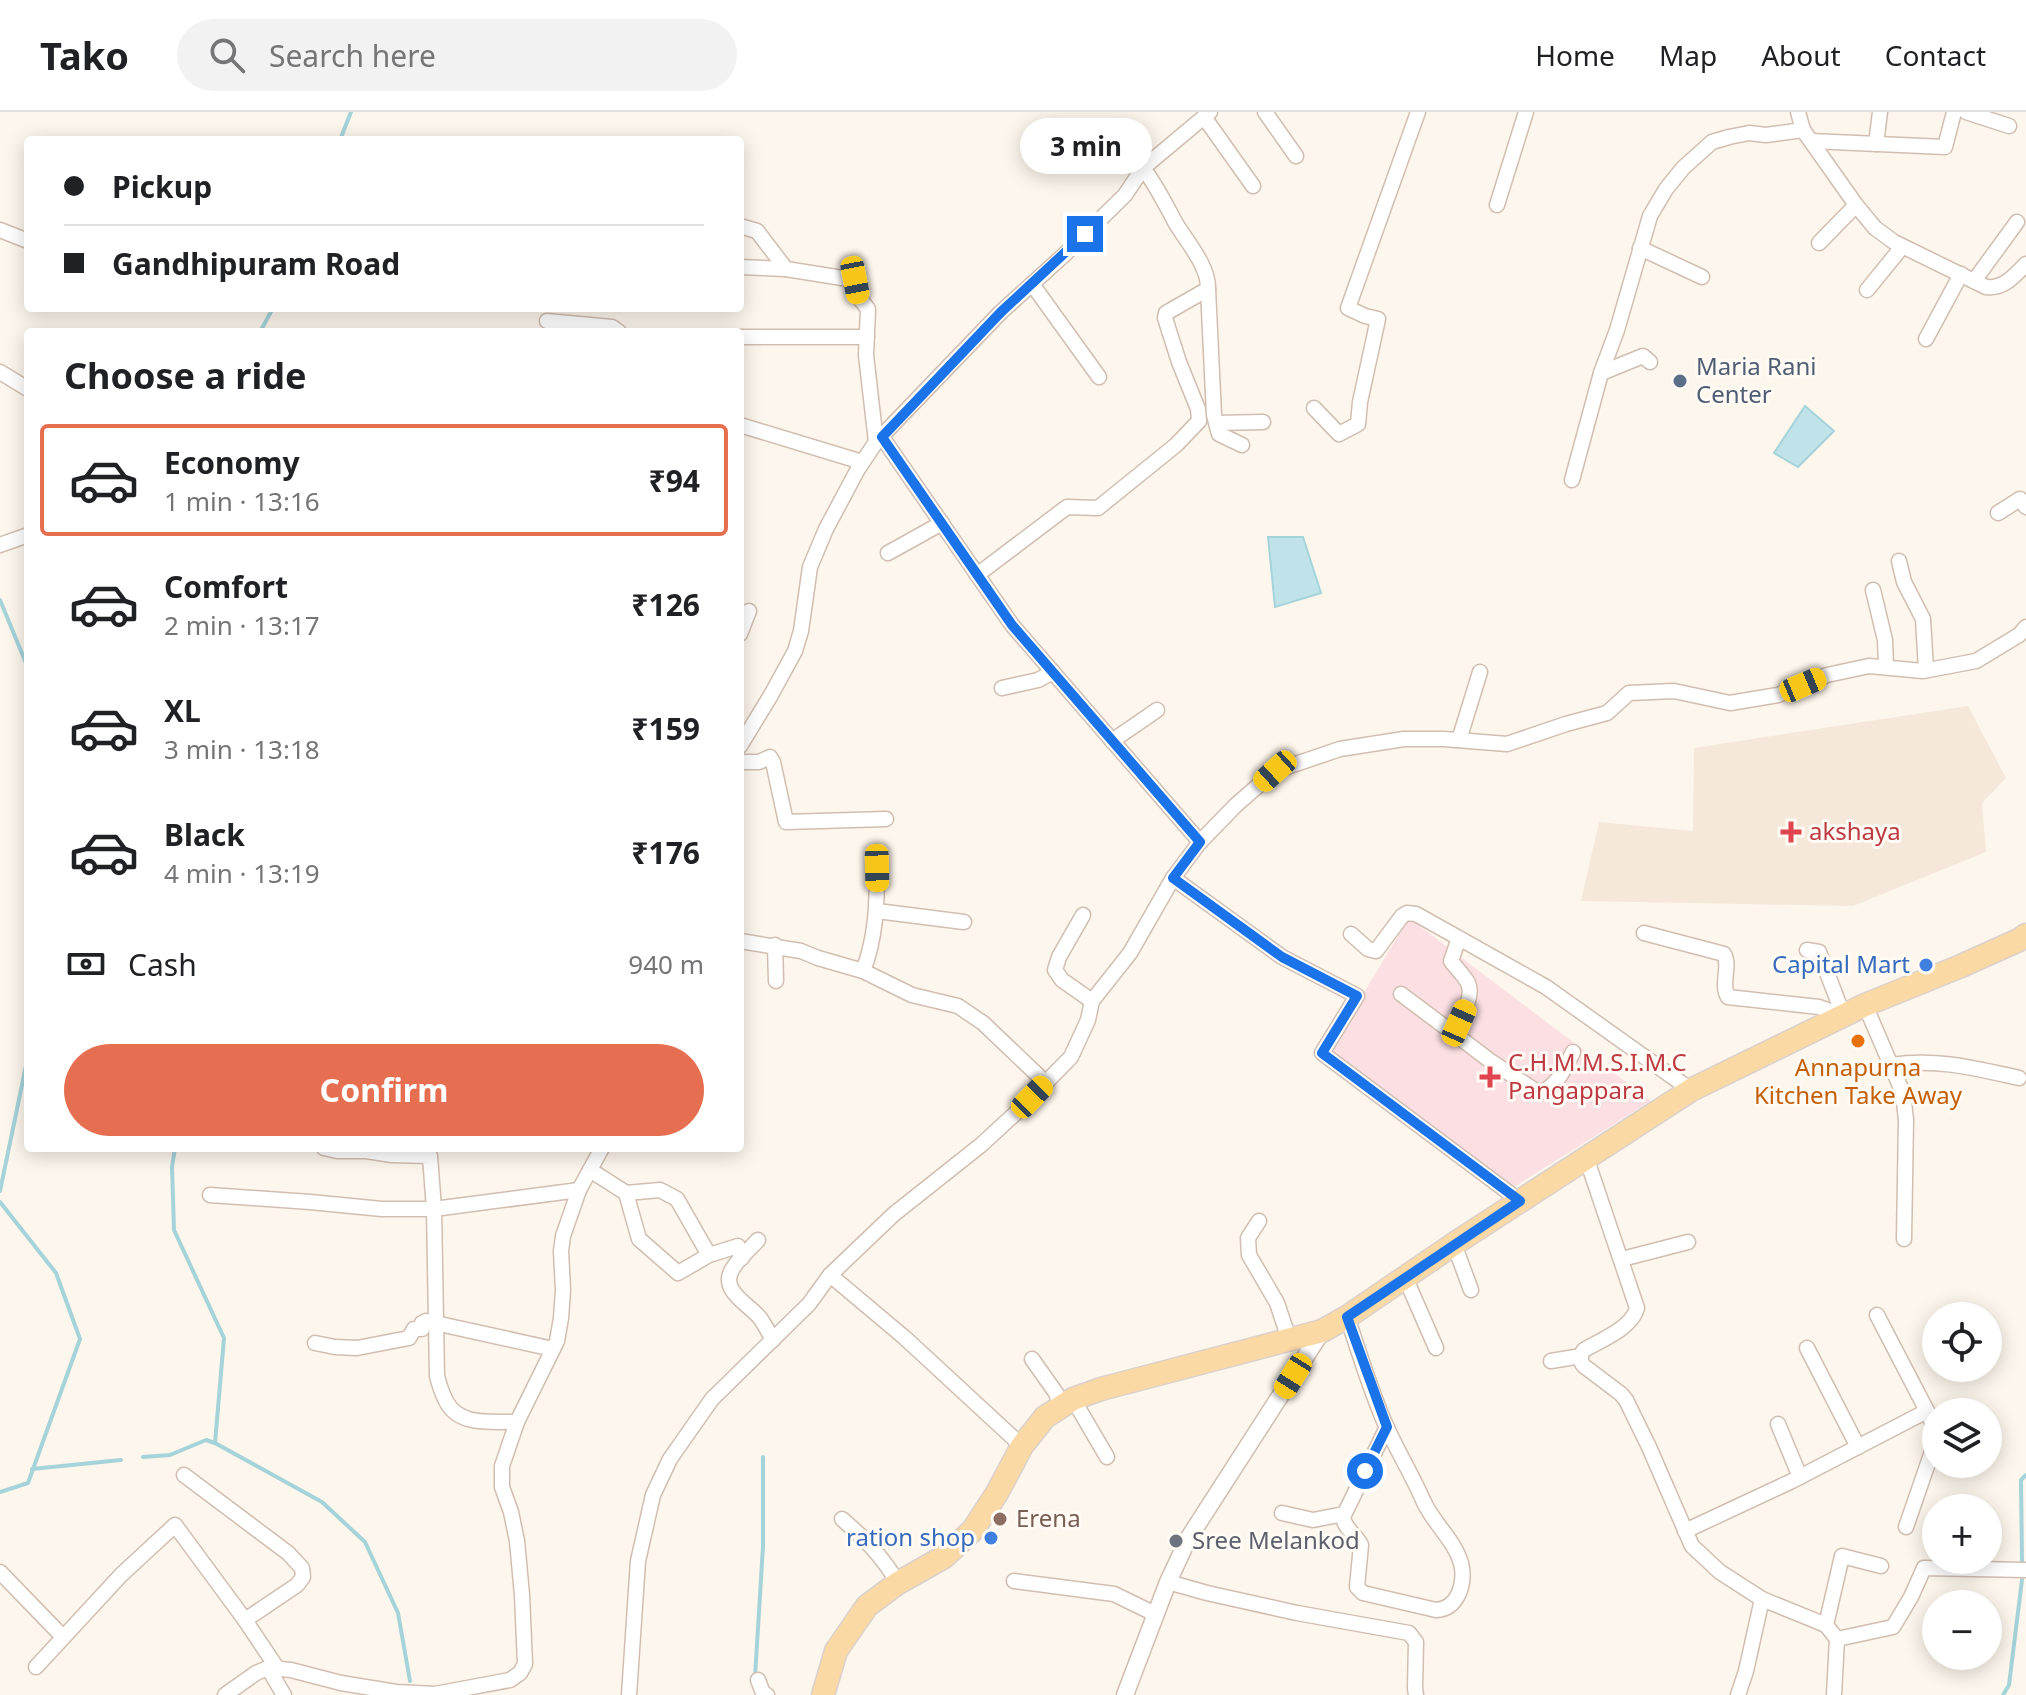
<!DOCTYPE html>
<meta charset="utf-8">
<style>
body{margin:0;font-family:"Noto Sans",sans-serif;background:#f2f2f2;color:#202124;height:100vh;display:flex;flex-direction:column;font-size:30px;white-space:nowrap}
*{box-sizing:border-box;margin:0}
p{font-size:26px;color:#757577}
.icon{flex:none;width:44px;height:44px;fill:none;stroke:currentColor;stroke-width:2;stroke-linecap:round;stroke-linejoin:round}
.map{position:relative;flex:1;overflow:hidden}
.details{position:absolute;left:24px;top:216px;width:720px;height:824px;display:flex;flex-direction:column;background:#fff;border-radius:8px;box-shadow:0 4px 20px #0003}
.details>*{flex:none}
.hud{position:absolute;left:24px;top:24px;width:720px;height:176px;border-radius:8px;box-shadow:0 4px 20px #0003;display:grid;align-content:center;height:176px;padding:0 40px;background:#fff}
.tools{position:absolute;left:1922px;top:1190px;display:grid;gap:16px}
.tools a{display:grid;place-items:center;width:80px;height:80px;border-radius:50%;background:#fff;box-shadow:0 4px 20px #0003;font-size:40px}
.end{position:absolute;width:36px;height:36px;margin:-18px;border:10px solid #1a73e8;background:#fff;box-shadow:0 0 0 4px #fff}
.from{border-radius:50%}
.bubble{position:absolute;height:56px;border-radius:28px;background:#fff;box-shadow:0 4px 20px #0003;font-size:26px;font-weight:700;line-height:56px;text-align:center}
.car{position:absolute;width:24px;height:48px;margin:-24px -12px;border-radius:10px;box-shadow:0 0 6px 2px #0007;background:linear-gradient(#f5c518 24%,#345 0 40%,#f5c518 0 76%,#345 0 86%,#f5c518 0)}
.hud b{display:flex;align-items:center;gap:28px;height:76px;font-size:30px}
.hud b+b{border-top:2px solid #e0e0e0}
.hud i{width:20px;height:20px;background:#202124}
ul{padding:0;list-style:none}
li{display:flex;align-items:center;gap:24px;height:112px;margin:0 16px 12px;padding:0 24px;border:4px solid transparent;border-radius:8px}
li div{flex:1}
li b{display:block;font-size:30px}
li em{font-style:normal;font-weight:700}
li.active{border-color:#e76f51}
li>.icon{width:72px;height:72px;stroke-width:1.5}
h2{padding:0 40px;font-size:36px;line-height:96px}
.pay{display:flex;align-items:center;gap:20px;height:88px;padding:0 40px;font-size:30px}
.pay p{margin-inline-start:auto}
.cta{display:flex;gap:16px;margin-top:auto;padding:16px 40px}
.cta a{flex:1;height:92px;border-radius:48px;background:#e76f51;color:#fff;font-size:32px;font-weight:700;line-height:92px;text-align:center}
header{display:flex;align-items:center;gap:48px;box-sizing:border-box;height:112px;padding:0 40px;background:#fff;border-bottom:2px solid #e0e0e0}
header strong{font-size:38px}
nav{display:flex;gap:44px;margin-inline-start:auto;font-size:28px}
.search{width:560px;height:72px;background:#f2f2f2;display:flex;align-items:center;gap:20px;box-sizing:border-box;padding:0 28px;border-radius:44px;color:#757577;font-size:30px}
.map>svg:first-child{display:block}
.residential{fill:#f5e8da}
.medical{fill:#fbdfe3}
.water{fill:#bfe3e8;stroke:#a5d3da;stroke-width:2}
.lines{fill:none;stroke-linecap:round;stroke-linejoin:round}
.stream{stroke:#a5d3da;stroke-width:4}
.minor-casing{stroke:#d1beb0;stroke-width:17}
.tertiary-casing{stroke:#d1beb0;stroke-width:19}
.primary-casing{stroke:#dad1cd;stroke-width:25}
.minor{stroke:#fff;stroke-width:14}
.tertiary{stroke:#fff;stroke-width:16}
.primary{stroke:#fbd9a5;stroke-width:22}
.route{stroke:#1a73e8;stroke-width:10}
.service-dot{fill:#5c6f8a;stroke:#fffaf3;stroke-width:3}
.health-dot{fill:#e0444e;stroke:#fffaf3;stroke-width:3}
.shop-dot{fill:#3f7fe0;stroke:#fffaf3;stroke-width:3}
.food-dot{fill:#e8710a;stroke:#fffaf3;stroke-width:3}
.education-dot{fill:#8d6e63;stroke:#fffaf3;stroke-width:3}
.worship-dot{fill:#6b7280;stroke:#fffaf3;stroke-width:3}
.labels{text-anchor:middle;stroke-width:6;stroke-linejoin:round;paint-order:stroke}
.service-label{font-size:24px;fill:#4e5e75;stroke:#fffaf3;text-anchor:start}
.health-label{font-size:24px;fill:#be3a42;stroke:#fffaf3;text-anchor:start}
.shop-label{font-size:24px;fill:#366cbe;stroke:#fffaf3;text-anchor:end}
.food-label{font-size:24px;fill:#c56008;stroke:#fffaf3}
.education-label{font-size:24px;fill:#785e54;stroke:#fffaf3;text-anchor:start}
.worship-label{font-size:24px;fill:#5b616d;stroke:#fffaf3;text-anchor:start}
</style>
<header>
<strong>Tako</strong>
<div class="search"><svg class="icon" aria-label="search" viewBox="0 0 24 24"><circle cx="10" cy="10" r="6"/><path d="M15 15l6 6"/></svg>Search here</div>
<nav><a>Home</a><a>Map</a><a>About</a><a>Contact</a></nav>
</header>
<div class="map">
<svg width="2026" height="1583" viewBox="0 0 2026 1583">
<rect width="100%" height="100%" fill="#fdf6ec"/>
<!-- residential -->
<polygon class="residential" points="1968,594 2006,666 1982,691 1986,740 1853,794 1581,789 1599,710 1693,719 1694,636"/>
<!-- medical -->
<polygon class="medical" points="1409,806 1651,989 1509,1078 1328,940"/>
<!-- water -->
<g class="water">
<polygon points="1805,294 1834,319 1798,355 1774,341"/>
<polygon points="1268,425 1303,425 1321,481 1275,495"/>
</g>
<g class="lines">
<!-- stream -->
<g class="stream">
<polyline points="340,28 351,0"/>
<polyline points="260,220 273,196"/>
<polyline points="0,488 28,556"/>
<polyline points="175,1036 172,1055 174,1118 224,1226 215,1331"/>
<polyline points="0,1079 28,944"/>
<polyline points="0,1090 56,1161 80,1227 28,1371 0,1380"/>
<polyline points="143,1345 170,1343 206,1328 215,1331 322,1390 365,1430 398,1501 410,1569"/>
<polyline points="32,1357 121,1348"/>
<polyline points="2022,1450 2021,1368 2026,1363"/>
<polyline points="755,1565 763,1434 763,1345"/>
<polyline points="2003,1583 2009,1573 2022,1468"/>
</g>
<!-- minor casing -->
<g class="minor-casing">
<g id="minor">
<polyline points="1265,0 1296,44"/>
<path d="M1798 0 1803 18 1856 93 1875 116 1894 130 1986 175C2004 177 2014 164 2026 152"/>
<polyline points="1966,0 2009,14"/>
<polyline points="1204,5 1253,74"/>
<polyline points="1811,29 1945,35 1954,0"/>
<polyline points="1876,32 1880,0"/>
<polyline points="1497,93 1526,0"/>
<polyline points="740,114 757,119 786,157 855,168 858,184 868,197 866,243 876,330"/>
<polyline points="0,118 28,129"/>
<polyline points="1819,131 1856,93"/>
<polyline points="1640,136 1702,165"/>
<polyline points="740,155 786,157"/>
<polyline points="1974,169 2017,110"/>
<polyline points="1032,172 1099,265"/>
<polyline points="1208,177 1214,303 1219,322 1242,333"/>
<polyline points="1867,178 1902,135"/>
<polyline points="547,209 612,215 619,220"/>
<polyline points="740,225 867,225"/>
<polyline points="1926,227 1961,162"/>
<polyline points="0,260 28,277"/>
<polyline points="1601,261 1643,244 1650,250"/>
<polyline points="1314,296 1339,322 1358,312 1360,290 1378,207 1365,204 1348,196 1418,0"/>
<polyline points="1216,311 1263,310"/>
<polyline points="740,313 862,350"/>
<polyline points="882,325 1012,513 1200,730"/>
<polyline points="1572,368 1601,261 1617,218 1650,104 1666,77 1683,56 1712,30 1729,25 1749,21 1766,23 1803,18"/>
<polyline points="1998,401 2020,387 2026,395"/>
<polyline points="0,433 28,423"/>
<polyline points="888,441 942,411"/>
<polyline points="1899,449 1904,470 1923,507 1926,558"/>
<path d="M977 463 1067 395 1098 396 1176 333 1199 309 1198 297 1179 250 1165 206 1166 201 1208 177C1209 154 1186 129 1175 110 1165 91 1156 73 1143 56"/>
<polyline points="1873,478 1885,528 1886,555"/>
<polyline points="740,522 749,499"/>
<polyline points="1002,576 1038,568 1053,560"/>
<polyline points="1459,628 1480,560"/>
<polyline points="1112,629 1157,598"/>
<polyline points="740,634 771,583 795,539 801,519 810,455 826,417 858,357 876,330 1001,200 1065,142 1125,83 1143,56 1210,0"/>
<polyline points="740,650 759,650 770,645 773,650 786,710 886,707"/>
<polyline points="1173,766 1282,845 1357,884 1322,941 1520,1089"/>
<polyline points="877,799 964,810"/>
<polyline points="1083,803 1059,845 1055,858 1062,868 1092,889"/>
<path d="M1644 821 1724 842C1731 855 1720 872 1728 885L1819 895 1844 904"/>
<polyline points="1351,822 1368,837 1376,839 1402,804 1407,801 1416,802 1546,875 1691,978"/>
<polyline points="740,829 801,839 818,846 863,859 912,883 958,894 983,911 1046,971"/>
<polyline points="775,833 776,869"/>
<polyline points="1807,838 1819,840 1844,905"/>
<path d="M863 859C876 826 877 791 877 756"/>
<path d="M1401 882 1445 915 1450 917 1455 916C1462 905 1474 884 1468 871 1464 863 1456 856 1451 849L1459 826"/>
<polyline points="1865,893 1903,981 1906,1008 1904,1127"/>
<path d="M1447 916 1489 948 1539 981C1557 975 1565 956 1573 940"/>
<path d="M1891 953C1937 946 1974 956 2019 966"/>
<path d="M324 1036 337 1039H366L392 1043 430 1044 434 1097 437 1264C439 1272 442 1281 446 1289 459 1315 492 1309 517 1310"/>
<path d="M1586 1045 1637 1196C1632 1216 1601 1228 1584 1238 1580 1243 1579 1249 1584 1254L1621 1282 1626 1288 1649 1335 1692 1434 1720 1460 1762 1487 1746 1559 1738 1583"/>
<polyline points="590,1058 626,1081 639,1127 678,1161 709,1143 738,1134 742,1146"/>
<polyline points="626,1081 660,1078 677,1087 709,1143"/>
<polyline points="210,1083 310,1090 382,1097 434,1097 579,1078"/>
<polyline points="1259,1109 1248,1126 1249,1143 1277,1191 1289,1227"/>
<path d="M758 1128C750 1137 739 1146 733 1156 718 1178 749 1192 760 1206 765 1213 769 1221 773 1228"/>
<polyline points="1454,1132 1471,1178"/>
<polyline points="1622,1147 1688,1130"/>
<polyline points="830,1163 905,1226 1022,1334"/>
<polyline points="1405,1165 1436,1236"/>
<path d="M1347 1205C1360 1242 1371 1281 1387 1316 1398 1340 1412 1363 1423 1388 1432 1410 1454 1427 1461 1451 1466 1471 1458 1497 1436 1498L1363 1481 1357 1475 1361 1433C1356 1422 1345 1418 1343 1405L1387 1315"/>
<polyline points="315,1231 335,1235 357,1236 409,1226 414,1217 422,1217 422,1211 426,1209 553,1237"/>
<polyline points="1807,1236 1858,1335"/>
<polyline points="1032,1247 1056,1281 1061,1295"/>
<polyline points="1551,1249 1581,1244"/>
<polyline points="1073,1287 1107,1345"/>
<polyline points="1927,1299 1936,1320"/>
<polyline points="1778,1312 1800,1365"/>
<polyline points="184,1363 288,1441 302,1456 303,1465 297,1473 245,1508"/>
<polyline points="1282,1401 1313,1408 1344,1402"/>
<path d="M842 1407C865 1427 882 1444 898 1471"/>
<polyline points="1906,1415 1936,1328"/>
<polyline points="1685,1419 1792,1369 1927,1299 1877,1203"/>
<polyline points="0,1460 63,1525"/>
<polyline points="1014,1469 1114,1482 1155,1502"/>
<polyline points="1168,1470 1207,1481 1297,1501 1409,1521 1416,1530 1415,1576 1416,1583"/>
<polyline points="1762,1487 1826,1513"/>
<polyline points="1837,1527 1893,1515 1911,1485 1924,1456 2026,1458"/>
<polyline points="36,1555 121,1463 175,1413 245,1508 277,1556"/>
<polyline points="268,1556 284,1583"/>
<polyline points="758,1568 763,1581 767,1583"/>
<polyline points="225,1583 256,1561 268,1556 291,1558 341,1571 396,1580 435,1582 510,1568 520,1561 525,1552 522,1483 517,1429 511,1400 502,1375 502,1354 517,1310 557,1229 561,1206 563,1178 561,1139 563,1124 579,1078 602,1036"/>
<polyline points="629,1583 638,1449 653,1383 670,1347 712,1287 809,1192 830,1163 894,1102 981,1033 1018,999 1071,945 1088,908 1092,889 1130,841 1173,766 1200,730 1236,693 1275,659 1340,637 1404,627 1444,627 1507,632 1566,612 1607,601 1629,581 1674,579 1730,591 1778,583 1827,563 1869,554 1923,559 1976,549 2019,523 2026,515"/>
<polyline points="1834,1583 1837,1527 1826,1513 1842,1444 1881,1454"/>
</g>
</g>
<!-- tertiary casing -->
<g class="tertiary-casing">
<polyline id="tertiary" points="1125,1583 1168,1470 1188,1427 1322,1219"/>
</g>
<!-- primary casing -->
<g class="primary-casing">
<polyline id="primary" points="823,1583 836,1539 867,1494 898,1471 944,1445 973,1418 997,1381 1022,1334 1045,1305 1073,1287 1101,1277 1322,1219 1347,1205 1454,1132 1691,978 1865,893 1961,854 2019,828 2026,823"/>
</g>
<!-- minor -->
<use href="#minor" class="minor"/>
<!-- tertiary -->
<use href="#tertiary" class="tertiary"/>
<!-- primary -->
<use href="#primary" class="primary"/>
</g>
<g class="lines">
<!-- route -->
<polyline class="route" points="1085,122 1001,200 882,325 1012,513 1200,730 1173,766 1282,845 1357,884 1322,941 1520,1089 1347,1205 1387,1315 1365,1359"/>
</g>
<!-- markers -->
<circle class="service-dot" cx="1680" cy="269" r="8"/>
<g class="health-dot">
<path d="M1787 708h8v8h8v8h-8v8h-8v-8h-8v-8h8z"/>
<path d="M1486 953h8v8h8v8h-8v8h-8v-8h-8v-8h8z"/>
</g>
<g class="shop-dot">
<circle cx="1926" cy="853" r="8"/>
<circle cx="991" cy="1426" r="8"/>
</g>
<circle class="food-dot" cx="1858" cy="929" r="8"/>
<circle class="education-dot" cx="1000" cy="1407" r="8"/>
<circle class="worship-dot" cx="1176" cy="1429" r="8"/>
<g class="labels">
<!-- service labels -->
<g class="service-label">
<text x="1696" y="263">Maria Rani<tspan x="1696" dy="28">Center</tspan></text>
</g>
<!-- health labels -->
<g class="health-label">
<text x="1809" y="728">akshaya</text>
<text x="1508" y="959">C.H.M.M.S.I.M.C<tspan x="1508" dy="28">Pangappara</tspan></text>
</g>
<!-- shop labels -->
<g class="shop-label">
<text x="1910" y="861">Capital Mart</text>
<text x="975" y="1434">ration shop</text>
</g>
<!-- food labels -->
<g class="food-label">
<text x="1858" y="964">Annapurna<tspan x="1858" dy="28">Kitchen Take Away</tspan></text>
</g>
<!-- education labels -->
<g class="education-label">
<text x="1016" y="1415">Erena</text>
</g>
<!-- worship labels -->
<g class="worship-label">
<text x="1192" y="1437">Sree Melankod</text>
</g>
</g>
</svg>
<div class="tools">
<a><svg class="icon" aria-label="locate" viewBox="0 0 24 24"><circle cx="12" cy="12" r="6"/><path d="M12 2v4M12 18v4M2 12h4M18 12h4"/></svg></a>
<a><svg class="icon" aria-label="layers" viewBox="0 0 24 24"><path d="M12 4l9 5-9 5-9-5zM3 14l9 5 9-5"/></svg></a>
<a>+</a>
<a>−</a>
</div>
<i class="end from" style="left:1365px;top:1359px"></i>
<i class="end" style="left:1085px;top:122px"></i>
<div class="bubble" style="left:1020px;top:6px;width:132px">3 min</div>
<i class="car" style="left:855px;top:168px;rotate:169deg"></i>
<i class="car" style="left:1803px;top:573px;rotate:67deg"></i>
<i class="car" style="left:1275px;top:659px;rotate:228deg"></i>
<i class="car" style="left:877px;top:756px;rotate:179deg"></i>
<i class="car" style="left:1459px;top:911px;rotate:24deg"></i>
<i class="car" style="left:1032px;top:985px;rotate:44deg"></i>
<i class="car" style="left:1293px;top:1264px;rotate:212deg"></i>
<div class="hud">
<b><i class="from"></i>Pickup</b>
<b><i></i>Gandhipuram Road</b>
</div>
<section class="details">
<h2>Choose a ride</h2>
<ul>
<li class="active"><svg class="icon" aria-label="car" viewBox="0 0 24 24"><path d="M5 17H2v-5l4-1 3-4h7l3 4 3 1v5h-3M9 17h6M6 11h13"/><circle cx="7" cy="17" r="2"/><circle cx="17" cy="17" r="2"/></svg><div><b>Economy</b><p>1 min · 13:16</p></div><em>₹94</em></li>
<li><svg class="icon" aria-label="car" viewBox="0 0 24 24"><path d="M5 17H2v-5l4-1 3-4h7l3 4 3 1v5h-3M9 17h6M6 11h13"/><circle cx="7" cy="17" r="2"/><circle cx="17" cy="17" r="2"/></svg><div><b>Comfort</b><p>2 min · 13:17</p></div><em>₹126</em></li>
<li><svg class="icon" aria-label="car" viewBox="0 0 24 24"><path d="M5 17H2v-5l4-1 3-4h7l3 4 3 1v5h-3M9 17h6M6 11h13"/><circle cx="7" cy="17" r="2"/><circle cx="17" cy="17" r="2"/></svg><div><b>XL</b><p>3 min · 13:18</p></div><em>₹159</em></li>
<li><svg class="icon" aria-label="car" viewBox="0 0 24 24"><path d="M5 17H2v-5l4-1 3-4h7l3 4 3 1v5h-3M9 17h6M6 11h13"/><circle cx="7" cy="17" r="2"/><circle cx="17" cy="17" r="2"/></svg><div><b>Black</b><p>4 min · 13:19</p></div><em>₹176</em></li>
</ul>
<div class="pay"><svg class="icon" aria-label="cash" viewBox="0 0 24 24"><path d="M3 7h18v10H3z"/><circle cx="12" cy="12" r="2"/></svg>Cash<p>940 m</p></div>
<div class="cta"><a>Confirm</a></div>
</section>
</div>
